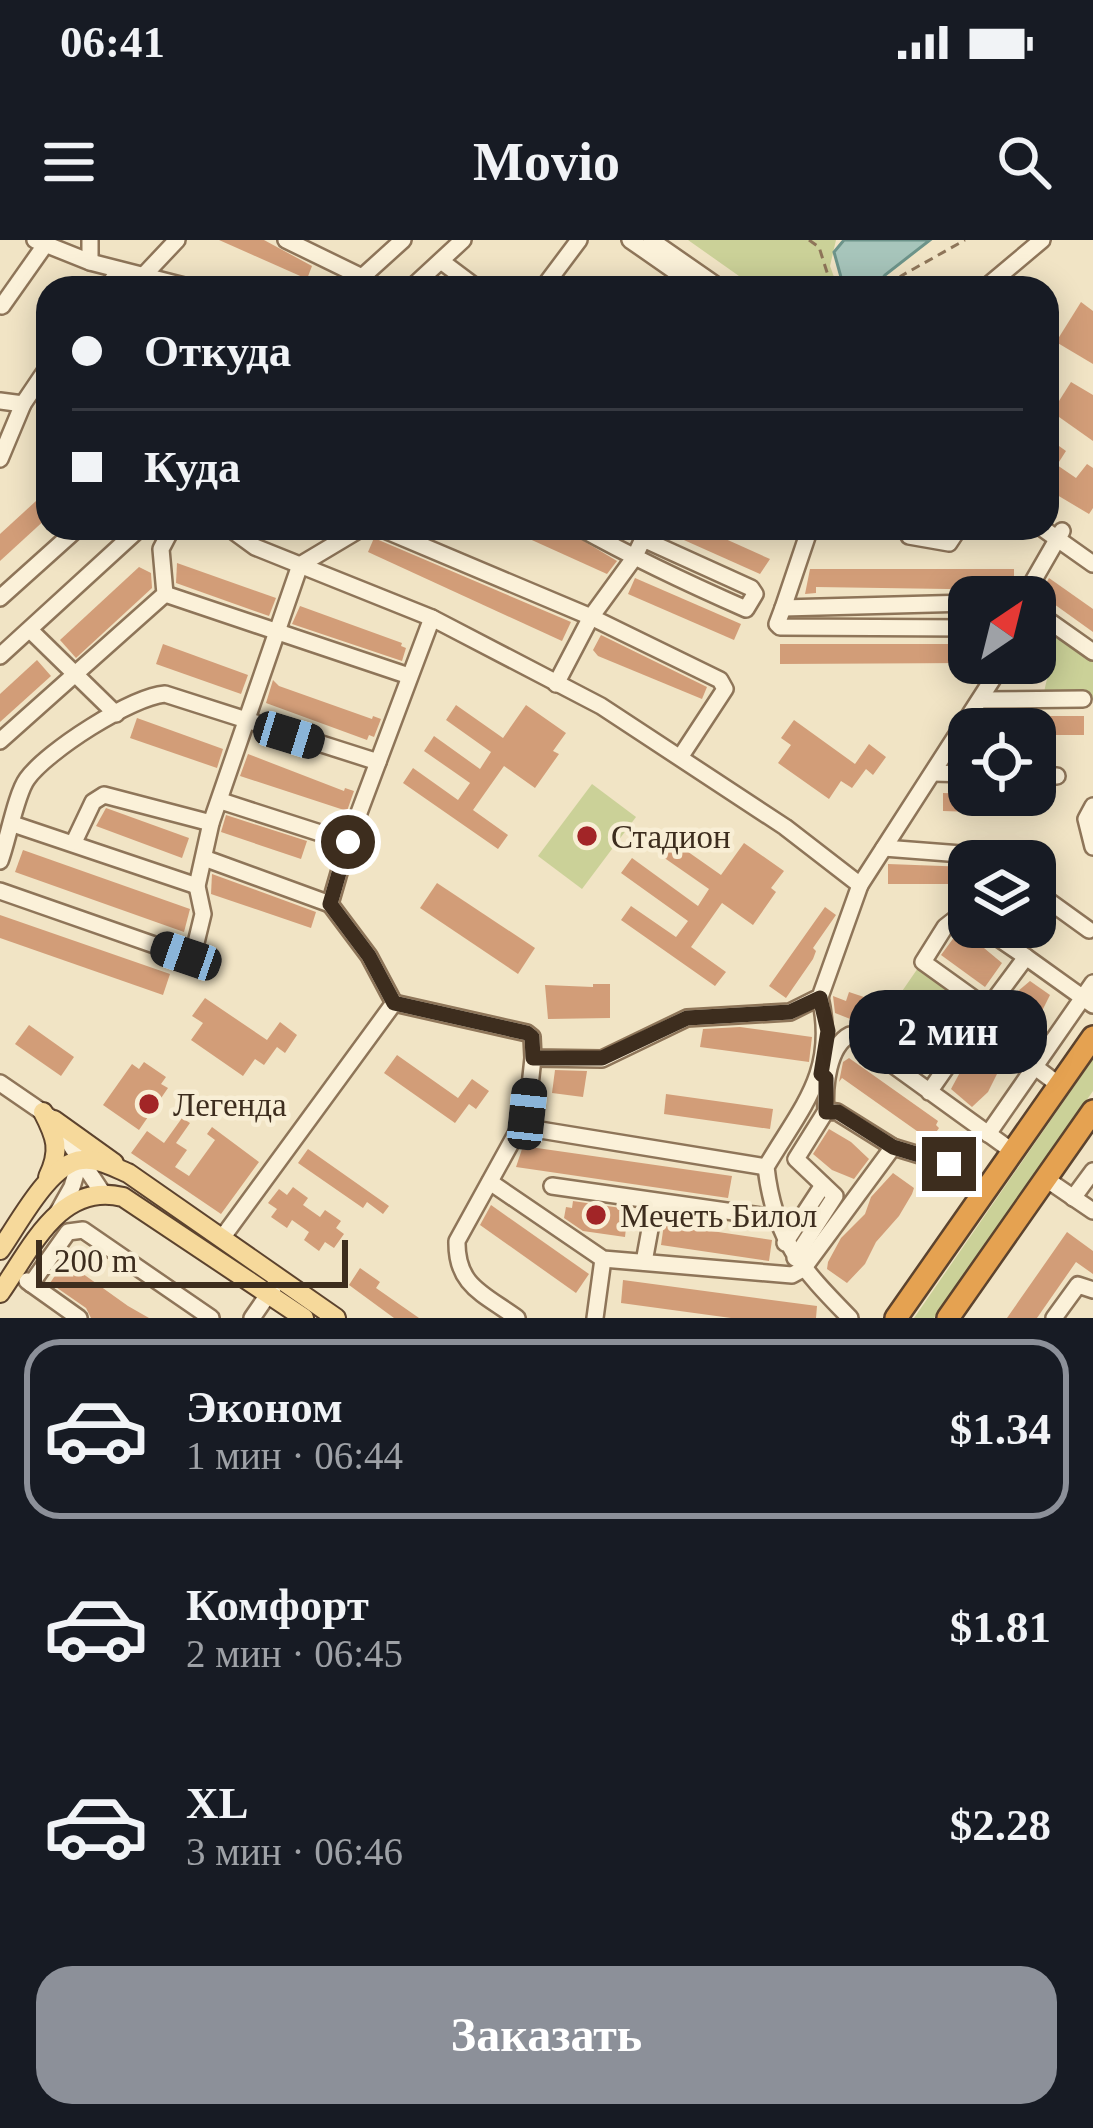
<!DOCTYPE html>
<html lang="ru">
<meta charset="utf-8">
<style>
body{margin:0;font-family:"Times New Roman",serif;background:#242831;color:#f1f3f6;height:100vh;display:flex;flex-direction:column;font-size:45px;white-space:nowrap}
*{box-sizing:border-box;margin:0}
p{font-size:39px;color:#9ea1a6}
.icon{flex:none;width:66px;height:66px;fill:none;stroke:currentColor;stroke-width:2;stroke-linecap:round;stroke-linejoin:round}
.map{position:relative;height:1078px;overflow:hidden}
.side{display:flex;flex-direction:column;background:#171b24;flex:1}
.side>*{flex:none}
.hud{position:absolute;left:36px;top:36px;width:1023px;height:264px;border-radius:36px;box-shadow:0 6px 30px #0003;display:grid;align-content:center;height:264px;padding:0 36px;background:#171b24}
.needle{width:78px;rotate:35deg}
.controls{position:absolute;left:948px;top:336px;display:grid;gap:24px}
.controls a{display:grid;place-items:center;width:108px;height:108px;border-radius:24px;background:#171b24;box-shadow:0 6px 30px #0003;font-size:60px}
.scale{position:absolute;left:36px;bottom:30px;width:312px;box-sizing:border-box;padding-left:12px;border:6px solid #3d2d1e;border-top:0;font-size:33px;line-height:42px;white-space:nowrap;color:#3d2d1e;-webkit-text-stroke:9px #f8eed5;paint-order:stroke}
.end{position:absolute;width:54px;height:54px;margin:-27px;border:15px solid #3d2d1e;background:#fff;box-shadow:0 0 0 6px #fff}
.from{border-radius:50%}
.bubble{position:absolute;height:84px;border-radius:36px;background:#171b24;box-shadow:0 6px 30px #0003;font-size:39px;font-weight:700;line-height:84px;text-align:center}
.car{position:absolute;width:36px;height:72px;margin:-36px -18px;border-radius:15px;box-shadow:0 0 9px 3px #0007;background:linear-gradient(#222 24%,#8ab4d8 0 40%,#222 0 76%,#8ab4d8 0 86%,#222 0)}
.hud b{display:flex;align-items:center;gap:42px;height:114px;font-size:45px}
.hud b+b{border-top:3px solid #363941}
.hud i{width:30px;height:30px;background:#f1f3f6}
ul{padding:21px 0 0;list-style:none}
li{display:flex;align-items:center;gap:36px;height:180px;margin:0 24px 18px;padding:0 12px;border:6px solid transparent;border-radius:36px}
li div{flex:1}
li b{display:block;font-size:45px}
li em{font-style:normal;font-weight:700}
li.on{border-color:#8c9099}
li>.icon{width:108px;height:108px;stroke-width:1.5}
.cta{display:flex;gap:24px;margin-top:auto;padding:24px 36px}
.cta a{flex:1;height:138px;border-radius:36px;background:#8c9099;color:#fff;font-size:48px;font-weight:700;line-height:138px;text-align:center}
.status{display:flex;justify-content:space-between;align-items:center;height:84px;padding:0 60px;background:#171b24;direction:ltr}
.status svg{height:33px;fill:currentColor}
header{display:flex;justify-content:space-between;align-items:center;height:156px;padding:0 36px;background:#171b24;font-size:54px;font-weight:700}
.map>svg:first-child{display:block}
.green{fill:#cbd198}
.water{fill:#a7c5bb;stroke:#6d948a;stroke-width:3}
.building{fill:#d29d78}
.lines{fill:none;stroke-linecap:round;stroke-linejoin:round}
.minor-casing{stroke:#8e7559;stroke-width:20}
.major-casing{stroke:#5c432e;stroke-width:22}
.highway-casing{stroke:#5c432e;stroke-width:26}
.path{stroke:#8e7559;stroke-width:3;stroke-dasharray:9 6;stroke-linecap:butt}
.minor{stroke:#fbf1d9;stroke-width:15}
.major{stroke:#f6d99b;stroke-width:18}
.highway{stroke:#e5a251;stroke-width:21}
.route{stroke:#3d2d1e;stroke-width:15}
.poi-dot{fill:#a22527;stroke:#f8eed5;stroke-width:4.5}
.labels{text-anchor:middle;stroke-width:9;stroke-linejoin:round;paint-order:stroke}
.poi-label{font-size:33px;fill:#3d2d1e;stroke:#f8eed5;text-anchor:start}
</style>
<div class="status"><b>06:41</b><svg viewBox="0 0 49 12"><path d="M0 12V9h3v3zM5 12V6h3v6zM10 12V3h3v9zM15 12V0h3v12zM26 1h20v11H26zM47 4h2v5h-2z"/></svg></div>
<header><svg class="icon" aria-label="menu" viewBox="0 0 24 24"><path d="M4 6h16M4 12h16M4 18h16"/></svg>Movio<svg class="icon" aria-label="search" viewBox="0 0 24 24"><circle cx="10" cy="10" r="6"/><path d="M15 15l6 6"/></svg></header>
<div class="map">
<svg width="1093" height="1078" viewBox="0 0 1093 1078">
<rect width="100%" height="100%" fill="#f1e4c5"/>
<!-- green -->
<g class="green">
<polygon points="688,0 836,0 830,26 838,48 756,48"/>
<polygon points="1057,395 1093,420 1093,459 1084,453 1044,452"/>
<polygon points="592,544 636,577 582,649 538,616"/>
<polygon points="918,728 973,767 951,799 896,760"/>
<polygon points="1093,819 1093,851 934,1078 914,1078"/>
</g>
<!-- water -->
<polygon class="water" points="844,0 930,0 885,35 875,48 844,48 834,12"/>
<!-- building -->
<g class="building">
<polygon points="219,0 264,0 312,26 307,39"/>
<polygon points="1081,62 1093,71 1093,124 1056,102"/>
<polygon points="1071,142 1093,155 1093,201 1052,172"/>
<polygon points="1059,206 1066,211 1057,225 1076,238 1087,224 1093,228 1093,268 1089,274 1047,249 1047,211 1053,215"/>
<polygon points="48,250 48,277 0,321 0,294"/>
<polygon points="505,288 562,288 617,321 607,334"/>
<polygon points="657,288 701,288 770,319 760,334"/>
<polygon points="374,298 571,382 562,401 368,312"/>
<polygon points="177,323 276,358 269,376 176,343"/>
<polygon points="139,327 151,333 152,348 76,418 60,400"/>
<polygon points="810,329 1014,329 1014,350 816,347 816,353 805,354"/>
<polygon points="635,338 741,384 734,400 628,354"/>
<polygon points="1049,338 1093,369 1093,392 1040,354"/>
<polygon points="300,366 402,403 401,406 406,408 402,421 292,384"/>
<polygon points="601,395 707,447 702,459 598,416 593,410"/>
<polygon points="163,404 248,435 241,454 156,424"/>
<polygon points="780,404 969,404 969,423 780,424"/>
<polygon points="37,420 51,436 0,482 0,454"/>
<polygon points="273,440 279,446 372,479 373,476 381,479 374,497 369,495 367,500 266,463"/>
<polygon points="456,465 503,498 526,465 566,493 553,511 559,514 535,548 504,526 473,570 508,595 498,609 403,543 413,528 458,560 470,543 424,511 434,496 480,529 491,512 446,480"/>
<polygon points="995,476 1084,476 1084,495 1035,495 1035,489 995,489"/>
<polygon points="137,478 223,509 217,528 130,498"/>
<polygon points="794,480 855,524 869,504 886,517 873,535 866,529 852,548 841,541 829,559 778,523 791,505 781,498"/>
<polygon points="248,514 344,551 345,548 354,551 347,571 240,536"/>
<polygon points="943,553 1032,556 1032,574 943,571"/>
<polygon points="106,568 189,598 182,618 96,586"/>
<polygon points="226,575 307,601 301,619 221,592"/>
<polygon points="674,602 721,635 744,603 784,631 771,648 776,652 753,685 722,663 691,707 726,732 715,746 621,680 631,666 676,697 688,681 621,633 632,618 698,666 709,649 663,617"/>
<polygon points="23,610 190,669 184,692 15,632"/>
<polygon points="888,624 969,627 969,644 888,644"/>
<polygon points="212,634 316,672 311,688 211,654"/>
<polygon points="437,643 535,708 518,734 420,668"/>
<polygon points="825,667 836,675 813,708 816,711 813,719 786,758 769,746"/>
<polygon points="0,675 170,734 163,755 0,698"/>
<polygon points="958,692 964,696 966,693 1002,723 985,747 941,715"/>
<polygon points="1030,741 1050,755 1036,783 1019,800 999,785 999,780 1012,756"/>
<polygon points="593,744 610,744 610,778 548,779 545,745 593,747"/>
<polygon points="849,752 873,760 863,784 835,773 833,756 846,761"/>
<polygon points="205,758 267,800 280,782 297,795 285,813 277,807 264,825 255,819 243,836 191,800 203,783 192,776"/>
<polygon points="894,781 938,811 925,833 881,801"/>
<polygon points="29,785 74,817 61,836 15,804"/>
<polygon points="740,787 812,797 809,822 700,807 703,789"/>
<polygon points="982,810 1002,824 988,852 972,867 951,849 964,825"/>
<polygon points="397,815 458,858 472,839 489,851 476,869 469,864 455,883 384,833"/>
<polygon points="849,818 938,881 936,885 939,888 928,904 921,899 924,896 842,838 839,842 843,822"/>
<polygon points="144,822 166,837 161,844 168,848 139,890 103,865 132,824 139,829"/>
<polygon points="555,830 587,831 583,857 552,853"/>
<polygon points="666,854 773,869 770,889 664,874"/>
<polygon points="182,878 190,883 176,903 187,910 175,927 189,936 215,900 207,894 212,887 259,922 221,974 131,913 147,891 164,903"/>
<polygon points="829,889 851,902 869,919 854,939 832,930 813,914"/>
<polygon points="523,906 732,936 728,958 516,927"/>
<polygon points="308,909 389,966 383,974 367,962 363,968 298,923"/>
<polygon points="893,933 914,948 912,954 899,976 876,1002 865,1024 847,1043 827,1029 828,1022 841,998 865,974 871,957"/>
<polygon points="293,947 308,958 303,965 320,977 325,970 341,981 336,988 344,994 334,1008 325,1002 319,1011 304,1000 309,992 292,980 287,988 271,977 277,969 268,963 279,949 287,955"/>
<polygon points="573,961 628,969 630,988 626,988 625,997 583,991 564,978 566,967 572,968"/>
<polygon points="491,965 589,1034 576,1053 480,985"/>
<polygon points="664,984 772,1000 769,1021 661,1005"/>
<polygon points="1067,992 1093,1011 1093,1034 1076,1022 1037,1078 1007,1078"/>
<polygon points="65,1021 128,1066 149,1078 91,1078 86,1068 50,1043"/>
<polygon points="360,1028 380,1042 376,1048 419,1078 394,1078 349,1045"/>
<polygon points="623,1040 817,1066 816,1078 731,1078 621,1063"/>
</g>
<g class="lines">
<!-- minor casing -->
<g class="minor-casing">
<g id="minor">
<polyline points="35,0 90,22 192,48"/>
<polyline points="90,0 90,22"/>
<polyline points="286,0 362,37"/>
<polyline points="630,0 699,48"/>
<polyline points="651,0 720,48"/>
<polyline points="441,21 477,48"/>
<polyline points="144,35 177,0"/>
<polyline points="107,48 119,30"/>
<polyline points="350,48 403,0"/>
<polyline points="411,48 463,0"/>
<polyline points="543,48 579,0"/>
<polyline points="985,48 1042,0"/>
<polyline points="2,66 45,5"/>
<polyline points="0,161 23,164"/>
<polyline points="0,219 23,164 48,127"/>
<polyline points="229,288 255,307 432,378 601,466 785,587 860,645 820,757 790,772 687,778 602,819 533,818 532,797 527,793 394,763"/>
<polyline points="380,288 591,377 720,440 725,449 681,516"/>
<polyline points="810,288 783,368 969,363"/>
<polyline points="905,288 909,296 949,303 959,288"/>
<polyline points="1042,288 1093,324"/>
<polyline points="165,354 409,436"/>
<polyline points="1024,357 1062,291"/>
<polyline points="0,358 78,288"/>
<polyline points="783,368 777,384 780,387 969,388"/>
<polyline points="1035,371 1093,412"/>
<polyline points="30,390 116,474"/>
<polyline points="0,416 140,288"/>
<path d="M556 444 591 377 634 318 643 299 751 348 755 354 746 369C689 344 634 318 580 288"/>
<polyline points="980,460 1083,459"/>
<polyline points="0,501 165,354 161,309 172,288"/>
<polyline points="933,533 969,534"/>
<polyline points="1035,536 1057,536"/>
<polyline points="221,561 348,602"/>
<polyline points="1093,566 1086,579 1093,607"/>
<polyline points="13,584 197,646"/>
<polyline points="74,602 93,562 104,555 211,583"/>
<polyline points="884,608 987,616 993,621"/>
<polyline points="204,618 330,664"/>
<path d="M0 621C8 600 16 554 27 539 47 511 131 457 165 454L378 522"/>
<polyline points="860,645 1003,423"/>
<polyline points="0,651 186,716 194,711 203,674 197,646 211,583 300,325 362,288"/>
<polyline points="1035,651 1089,690"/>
<polyline points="969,678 959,676 945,687 923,722 987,768"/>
<polyline points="982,687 1026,717"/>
<path d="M820 757C837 832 802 866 766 927 774 999 801 1028 850 1078"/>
<polyline points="977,783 1026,717 1093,765"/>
<polyline points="959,809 977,783 1059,845"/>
<polyline points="0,843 54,880 102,952"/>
<polyline points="929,852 959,809 905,771 889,768 864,804 1012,911"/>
<path d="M826 871C824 847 828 806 850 795L864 804"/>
<polyline points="522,887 766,927"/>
<polyline points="988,894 1093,743"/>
<polyline points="949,924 964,901"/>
<polyline points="1046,939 1093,971"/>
<polyline points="490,942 603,1019 792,1035 803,1029 893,907"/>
<polyline points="552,946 775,978"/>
<polyline points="1073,958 1093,931"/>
<polyline points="58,972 72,947 80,920"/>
<polyline points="222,998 394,763 369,716 330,664 348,602 432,378"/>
<polyline points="785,1003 823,945"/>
<polyline points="795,1018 835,956 796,919 826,871 837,872 893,907 949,924 987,949"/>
<polyline points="644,1022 655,962"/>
<polyline points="27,1041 79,1078"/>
<polyline points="31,1044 68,992 83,990 211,1078"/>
<polyline points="252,1078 274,1046"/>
<path d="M517 1078C484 1054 456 1046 457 1001L527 874 533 818"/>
<polyline points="595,1078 603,1019"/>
<polyline points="1054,1078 1078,1045 1093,1050"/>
</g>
</g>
<!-- major casing -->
<g class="major-casing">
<g id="major">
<path d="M43 872C56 897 61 910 48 937"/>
<polyline points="54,880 114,923"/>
<path d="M0 1010C18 985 49 923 82 920 98 918 113 927 128 933L336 1078"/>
<path d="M0 1053C31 1009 60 941 123 957L304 1078"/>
</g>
</g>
<!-- highway casing -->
<g class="highway-casing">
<g id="highway">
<polyline points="896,1078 1093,797"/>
<polyline points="948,1078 1093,871"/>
</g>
</g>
<!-- path -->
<g class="path">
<polyline points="809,0 819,7 832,48"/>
<polyline points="888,48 901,36 965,0"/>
</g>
<!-- minor -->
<use href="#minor" class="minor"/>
<!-- major -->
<use href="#major" class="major"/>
<!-- highway -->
<use href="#highway" class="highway"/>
</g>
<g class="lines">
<!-- route -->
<polyline class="route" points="348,602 330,664 369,716 394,763 527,793 532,797 533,818 602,818 687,778 790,772 820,758 828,791 821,834 826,838 826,872 838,872 893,907 949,924"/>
</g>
<!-- markers -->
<g class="poi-dot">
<circle cx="587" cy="596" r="12"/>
<circle cx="149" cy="864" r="12"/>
<circle cx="596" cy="975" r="12"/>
</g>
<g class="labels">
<!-- poi labels -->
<g class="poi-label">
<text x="611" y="608">Стадион</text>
<text x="173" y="876">Легенда</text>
<text x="620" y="987">Мечеть Билол</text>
</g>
</g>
</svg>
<div class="controls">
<a><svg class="needle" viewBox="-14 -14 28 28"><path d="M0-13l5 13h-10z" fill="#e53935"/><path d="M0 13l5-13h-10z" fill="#9ea1a6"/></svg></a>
<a><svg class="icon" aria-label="locate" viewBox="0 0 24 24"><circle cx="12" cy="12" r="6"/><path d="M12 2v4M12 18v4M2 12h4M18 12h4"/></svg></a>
<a><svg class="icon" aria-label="layers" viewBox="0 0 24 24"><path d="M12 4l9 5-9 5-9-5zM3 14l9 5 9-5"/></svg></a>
</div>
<div class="scale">200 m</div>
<i class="end from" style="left:348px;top:602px"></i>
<i class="end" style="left:949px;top:924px"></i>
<div class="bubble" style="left:849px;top:750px;width:198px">2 мин</div>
<i class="car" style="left:289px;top:495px;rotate:107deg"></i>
<i class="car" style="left:186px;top:716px;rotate:289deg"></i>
<i class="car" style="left:527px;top:874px;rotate:6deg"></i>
<div class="hud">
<b><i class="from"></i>Откуда</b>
<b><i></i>Куда</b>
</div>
</div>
<section class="side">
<ul>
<li class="on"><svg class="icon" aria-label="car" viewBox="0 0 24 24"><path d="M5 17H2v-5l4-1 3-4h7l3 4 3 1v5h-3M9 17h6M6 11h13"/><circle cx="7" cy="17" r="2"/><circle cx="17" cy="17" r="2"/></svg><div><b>Эконом</b><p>1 мин · 06:44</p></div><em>$1.34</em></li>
<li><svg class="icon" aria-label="car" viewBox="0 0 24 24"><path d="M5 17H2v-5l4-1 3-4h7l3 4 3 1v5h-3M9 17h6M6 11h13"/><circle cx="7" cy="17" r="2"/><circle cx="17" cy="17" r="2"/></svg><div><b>Комфорт</b><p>2 мин · 06:45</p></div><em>$1.81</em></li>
<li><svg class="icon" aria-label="car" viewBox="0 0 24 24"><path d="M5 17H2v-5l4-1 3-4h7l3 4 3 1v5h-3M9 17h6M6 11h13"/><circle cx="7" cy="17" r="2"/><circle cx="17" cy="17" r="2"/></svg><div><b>XL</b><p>3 мин · 06:46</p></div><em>$2.28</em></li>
</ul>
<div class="cta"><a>Заказать</a></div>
</section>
